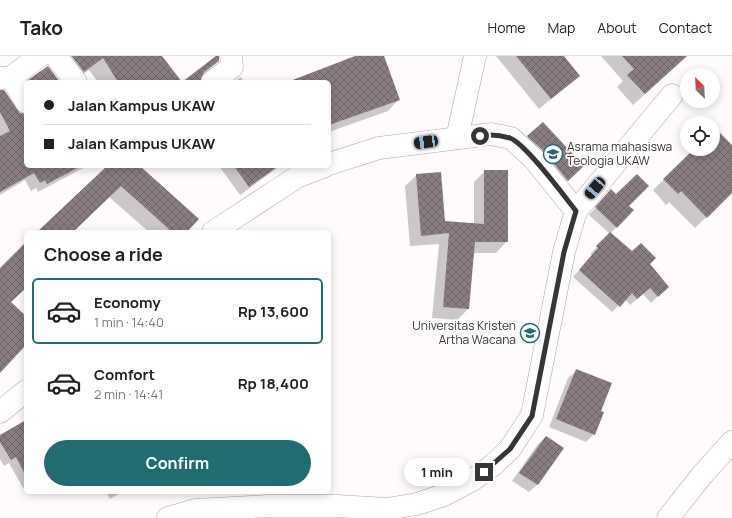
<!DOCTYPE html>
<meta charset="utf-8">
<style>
body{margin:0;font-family:Manrope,sans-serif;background:#f2f2f2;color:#202124;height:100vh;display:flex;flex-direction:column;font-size:15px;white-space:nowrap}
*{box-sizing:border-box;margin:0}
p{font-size:13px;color:#757577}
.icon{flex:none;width:22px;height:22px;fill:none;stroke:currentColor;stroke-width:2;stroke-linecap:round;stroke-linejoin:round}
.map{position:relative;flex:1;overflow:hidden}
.side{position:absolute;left:24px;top:174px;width:307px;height:264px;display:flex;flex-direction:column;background:#fff;border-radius:6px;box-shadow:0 2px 10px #0003}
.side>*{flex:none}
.hud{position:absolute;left:24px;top:24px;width:307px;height:88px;border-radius:6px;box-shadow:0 2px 10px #0003;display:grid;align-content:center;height:88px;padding:0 20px;background:#fff}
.needle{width:26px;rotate:336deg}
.buttons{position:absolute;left:680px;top:12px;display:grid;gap:8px}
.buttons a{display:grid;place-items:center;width:40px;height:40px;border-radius:50%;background:#fff;box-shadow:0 2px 10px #0003;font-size:20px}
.end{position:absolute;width:18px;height:18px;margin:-9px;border:5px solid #393436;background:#fff;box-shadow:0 0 0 2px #fff}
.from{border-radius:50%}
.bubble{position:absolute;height:28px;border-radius:14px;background:#fff;box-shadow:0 2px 10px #0003;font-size:13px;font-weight:700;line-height:28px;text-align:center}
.car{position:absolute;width:12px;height:24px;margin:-12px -6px;border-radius:5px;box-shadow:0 0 3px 1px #0007;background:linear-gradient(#222 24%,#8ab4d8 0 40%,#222 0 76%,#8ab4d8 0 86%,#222 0)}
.hud b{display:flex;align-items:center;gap:14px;height:38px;font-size:15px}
.hud b+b{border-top:1px solid #e0e0e0}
.hud i{width:10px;height:10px;background:#202124}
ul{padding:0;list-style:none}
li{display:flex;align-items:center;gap:12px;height:66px;margin:0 8px 6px;padding:0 12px;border:2px solid transparent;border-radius:6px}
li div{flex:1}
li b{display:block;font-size:15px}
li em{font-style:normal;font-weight:700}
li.active{border-color:#206c71}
li>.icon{width:36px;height:36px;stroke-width:1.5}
h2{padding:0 20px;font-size:18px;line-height:48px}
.primary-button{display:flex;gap:8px;margin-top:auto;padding:8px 20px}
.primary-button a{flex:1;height:46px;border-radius:24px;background:#206c71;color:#fff;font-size:16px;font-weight:700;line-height:46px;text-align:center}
header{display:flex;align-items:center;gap:24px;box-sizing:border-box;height:56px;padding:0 20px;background:#fff;border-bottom:1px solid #e0e0e0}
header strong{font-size:19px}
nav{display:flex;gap:22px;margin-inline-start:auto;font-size:14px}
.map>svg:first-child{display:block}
.shadow{fill:#0003}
.building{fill:url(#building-cross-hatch)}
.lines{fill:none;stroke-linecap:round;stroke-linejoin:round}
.minor-casing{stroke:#afa3a8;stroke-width:23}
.major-casing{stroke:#afa3a8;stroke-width:23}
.minor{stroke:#fff;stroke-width:22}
.major{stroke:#fff;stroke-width:22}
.route{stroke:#393436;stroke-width:5}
.labels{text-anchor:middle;stroke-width:3.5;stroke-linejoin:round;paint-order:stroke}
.poi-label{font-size:12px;fill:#393436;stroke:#fff;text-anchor:start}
</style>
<header>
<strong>Tako</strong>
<nav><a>Home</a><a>Map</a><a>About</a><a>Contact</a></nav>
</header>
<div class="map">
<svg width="732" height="462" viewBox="0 0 732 462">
<defs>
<pattern id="building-cross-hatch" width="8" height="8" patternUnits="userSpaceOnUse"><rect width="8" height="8" fill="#897d81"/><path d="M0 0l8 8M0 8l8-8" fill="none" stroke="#71676a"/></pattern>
</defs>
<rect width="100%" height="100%" fill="#fffafc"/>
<!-- shadow -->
<g class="shadow">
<polygon points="55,0 158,0 181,26 98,26 89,14 75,24"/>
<polygon points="218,0 218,5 200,22 199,26 183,26"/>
<polygon points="358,0 384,0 399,43 388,55 329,76 329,26 299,26"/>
<polygon points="496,0 563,0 579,20 539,53"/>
<polygon points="601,0 687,0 633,49 617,31 623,25"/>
<polygon points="241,21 244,26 233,26"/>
<polygon points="0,35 19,58 26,59 26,110 87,110 38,136 36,132 31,135 25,124 0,139"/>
<polygon points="543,67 582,110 564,128 525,84"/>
<polygon points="713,77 732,91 732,136 695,172 669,146 666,149 653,134 696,93 713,93"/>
<polygon points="109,110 139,110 186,176 149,176 109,141 72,176 40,176"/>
<polygon points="219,110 280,110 240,139"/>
<polygon points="485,115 507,185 496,197 473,197 468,253 457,264 432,262 439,188 410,190 405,130 417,119 444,166 474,168 474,126"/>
<polygon points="611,134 632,154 611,177 648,209 661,237 651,247 643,238 630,249 625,243 612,256 573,221 592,199 590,198 610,178 589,159"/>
<polygon points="576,315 600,356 594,378 586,386 549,371 568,322"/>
<polygon points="26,365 26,430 23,432 9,407 4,410 0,403 0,380"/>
<polygon points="546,381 562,392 537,429 529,436 512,425 538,388"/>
<polygon points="106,436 122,436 110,443"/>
</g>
<!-- building -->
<g class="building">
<polygon points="72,0 162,0 182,26 216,0 219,0 219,5 204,16 200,26 118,26 103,2 84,16"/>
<polygon points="355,0 384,0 400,44 329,69 329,26 290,26 290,25"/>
<polygon points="516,0 564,0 580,20 551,43"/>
<polygon points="622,0 687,0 645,38 627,19 634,13"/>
<polygon points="48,10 60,26 29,26 28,24"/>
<polygon points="0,34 4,34 20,57 26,58 26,110 81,110 47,128 45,124 40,127 34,117 0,136 0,80 10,75 0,56"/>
<polygon points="543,66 584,110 568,125 544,95 527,80"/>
<polygon points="713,70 732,89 732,137 707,162 681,135 678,138 663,123 694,93 713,93"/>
<polygon points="107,110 140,110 199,163 187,176 172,176 121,130 73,176 37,176"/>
<polygon points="234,110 278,110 249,131"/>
<polygon points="484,114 508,114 508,186 475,186 469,253 443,251 449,177 421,180 416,118 441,116 445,165 484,168"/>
<polygon points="637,118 649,130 629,150 634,154 617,172 595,151 611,133 616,138"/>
<polygon points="610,176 632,195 641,187 656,202 650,208 669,231 658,241 650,232 637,243 632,237 620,251 579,214 598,192 596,190"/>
<polygon points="26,186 26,232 11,246 26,260 26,289 0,317 0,212"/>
<polygon points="576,313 612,327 601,355 604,356 595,379 556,363"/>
<polygon points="26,364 26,420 16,401 11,404 0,386 0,379"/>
<polygon points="546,380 564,392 538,429 519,417"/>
</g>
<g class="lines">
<!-- minor casing -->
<g class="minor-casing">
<g id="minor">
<polyline points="56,0 76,26"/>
<polyline points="11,21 26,46"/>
<polyline points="0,22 11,21 40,0"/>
<polyline points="212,26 232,11 231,0"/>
<polyline points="457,82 475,0"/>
<polyline points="329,108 379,92 491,78 511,82 534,103 576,155"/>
<polyline points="213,176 297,121 325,110"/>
<polyline points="0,356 26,335"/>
<polyline points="168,462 195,454 268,450 337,450 387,453 417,448 444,439 474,423 493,409 510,393 532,359 564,196 576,155 672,39"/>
</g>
</g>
<!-- major casing -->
<g class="major-casing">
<polyline id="major" points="668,462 703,418 732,386"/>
</g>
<!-- minor -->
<use href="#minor" class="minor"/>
<!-- major -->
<use href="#major" class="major"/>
</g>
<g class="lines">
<!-- route -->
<path class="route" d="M480 80C490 78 500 79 510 82 526 88 564 140 576 155L564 196 532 360 510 393 484 416"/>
</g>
<!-- icons -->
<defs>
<g id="university-ring" transform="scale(1)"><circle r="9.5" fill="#fff" stroke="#206c71" stroke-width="1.5"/><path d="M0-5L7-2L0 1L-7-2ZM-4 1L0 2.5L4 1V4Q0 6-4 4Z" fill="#206c71"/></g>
</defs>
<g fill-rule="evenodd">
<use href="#university-ring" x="553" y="98"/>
<use href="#university-ring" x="530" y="277"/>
</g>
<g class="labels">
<!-- poi labels -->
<g class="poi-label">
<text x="567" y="95">Asrama mahasiswa<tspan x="567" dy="14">Teologia UKAW</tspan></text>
<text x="516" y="274" text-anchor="end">Universitas Kristen<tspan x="516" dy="14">Artha Wacana</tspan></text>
</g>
</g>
</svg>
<div class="buttons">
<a><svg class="needle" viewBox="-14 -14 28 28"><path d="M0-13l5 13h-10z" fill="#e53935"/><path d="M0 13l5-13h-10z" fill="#757577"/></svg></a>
<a><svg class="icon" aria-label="locate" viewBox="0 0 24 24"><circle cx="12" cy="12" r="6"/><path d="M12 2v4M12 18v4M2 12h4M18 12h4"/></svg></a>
</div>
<i class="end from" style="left:480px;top:80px"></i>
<i class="end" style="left:484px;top:416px"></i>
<div class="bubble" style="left:404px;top:402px;width:66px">1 min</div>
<i class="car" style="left:426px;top:86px;rotate:262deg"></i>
<i class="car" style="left:595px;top:132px;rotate:220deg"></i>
<div class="hud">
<b><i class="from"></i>Jalan Kampus UKAW</b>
<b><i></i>Jalan Kampus UKAW</b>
</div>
<section class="side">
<h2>Choose a ride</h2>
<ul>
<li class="active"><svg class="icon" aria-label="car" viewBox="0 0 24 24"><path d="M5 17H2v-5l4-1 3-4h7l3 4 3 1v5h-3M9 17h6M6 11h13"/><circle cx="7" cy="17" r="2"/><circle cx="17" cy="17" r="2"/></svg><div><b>Economy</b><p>1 min · 14:40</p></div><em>Rp 13,600</em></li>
<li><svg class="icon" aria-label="car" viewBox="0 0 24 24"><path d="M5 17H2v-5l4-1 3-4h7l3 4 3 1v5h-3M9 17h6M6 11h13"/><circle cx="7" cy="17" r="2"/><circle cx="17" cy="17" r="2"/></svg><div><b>Comfort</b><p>2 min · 14:41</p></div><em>Rp 18,400</em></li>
</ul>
<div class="primary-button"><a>Confirm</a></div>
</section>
</div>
